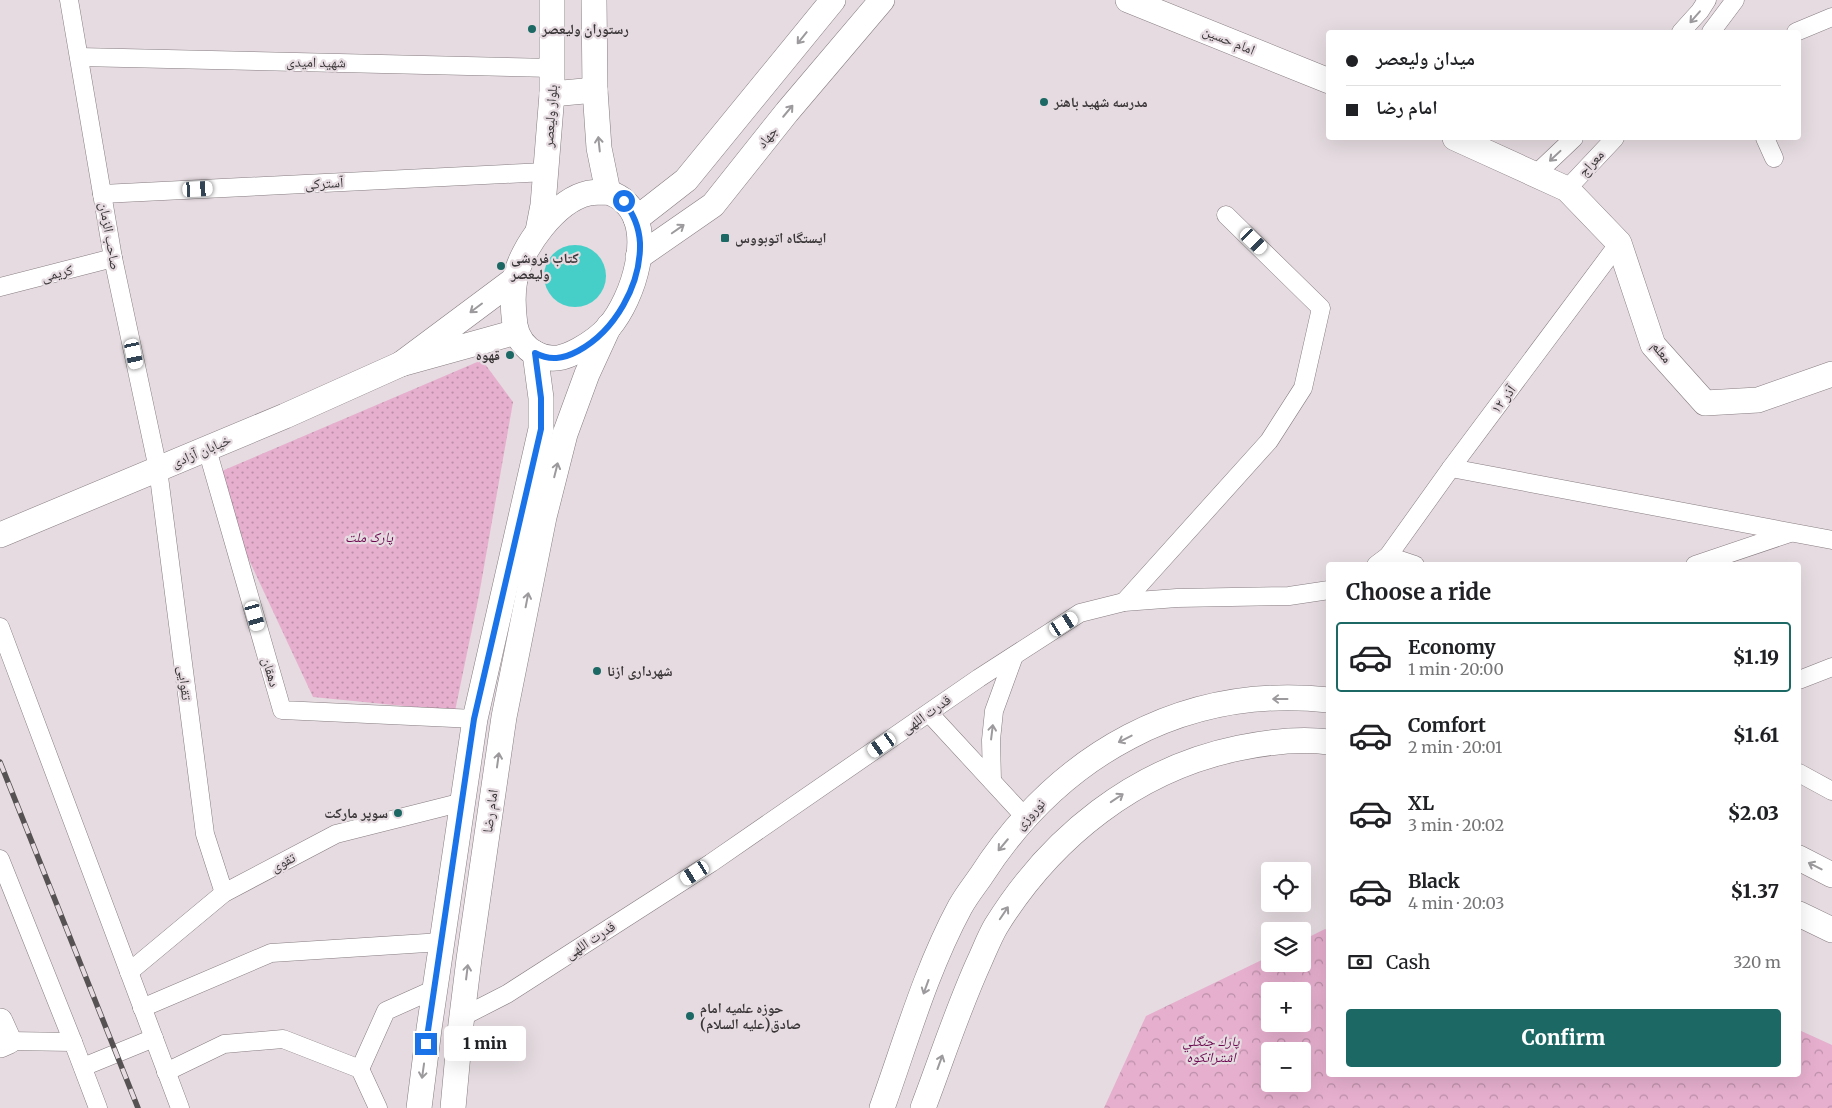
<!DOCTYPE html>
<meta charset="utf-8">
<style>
body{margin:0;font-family:Merriweather,"Noto Naskh Arabic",serif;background:#f6f6f6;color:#202124;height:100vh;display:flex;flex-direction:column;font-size:19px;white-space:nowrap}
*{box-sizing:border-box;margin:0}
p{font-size:16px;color:#757577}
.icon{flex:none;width:28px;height:28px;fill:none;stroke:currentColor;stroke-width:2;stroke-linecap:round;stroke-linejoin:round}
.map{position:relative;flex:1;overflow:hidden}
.panel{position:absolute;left:1326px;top:562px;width:475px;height:515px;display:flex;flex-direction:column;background:#fff;border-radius:5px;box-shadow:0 5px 20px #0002}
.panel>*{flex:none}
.guide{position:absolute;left:1326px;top:30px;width:475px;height:110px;border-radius:5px;box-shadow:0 5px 20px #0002;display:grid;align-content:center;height:110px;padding:0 20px;background:#fff}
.tools{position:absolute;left:1261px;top:862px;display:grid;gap:10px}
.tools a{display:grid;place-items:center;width:50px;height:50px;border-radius:5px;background:#fff;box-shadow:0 5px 20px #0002;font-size:25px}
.end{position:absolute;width:22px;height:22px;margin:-11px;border:6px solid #1a73e8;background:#fff;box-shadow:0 0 0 2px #fff}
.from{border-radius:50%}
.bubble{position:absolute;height:35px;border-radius:5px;background:#fff;box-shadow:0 5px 20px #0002;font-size:16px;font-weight:800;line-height:35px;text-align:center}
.car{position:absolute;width:15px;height:30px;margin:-15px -8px;border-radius:6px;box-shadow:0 0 4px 1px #0007;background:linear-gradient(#fff 24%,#345 0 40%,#fff 0 76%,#345 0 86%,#fff 0)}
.guide b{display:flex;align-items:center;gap:18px;height:48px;font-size:19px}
.guide b+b{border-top:1px solid #e0e0e0}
.guide i{width:12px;height:12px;background:#202124}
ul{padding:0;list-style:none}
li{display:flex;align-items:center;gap:15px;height:70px;margin:0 10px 8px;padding:0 10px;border:2px solid transparent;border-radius:5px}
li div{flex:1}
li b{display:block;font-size:19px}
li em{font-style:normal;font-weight:800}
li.on{border-color:#1b6864}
li>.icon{width:45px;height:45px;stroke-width:1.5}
h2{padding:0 20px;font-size:22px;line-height:60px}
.pay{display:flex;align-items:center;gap:12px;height:55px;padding:0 20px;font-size:19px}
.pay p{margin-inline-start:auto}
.cta{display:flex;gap:10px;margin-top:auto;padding:10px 20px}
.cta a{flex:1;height:58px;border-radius:5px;background:#1b6864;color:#fff;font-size:20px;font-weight:800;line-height:58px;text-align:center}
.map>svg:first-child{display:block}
.forest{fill:url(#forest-crowns);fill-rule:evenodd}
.park{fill:url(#park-dots)}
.water{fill:#46cfc8}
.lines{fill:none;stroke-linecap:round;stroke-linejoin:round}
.street-casing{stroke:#867c81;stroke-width:19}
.secondary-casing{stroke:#867c81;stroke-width:26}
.street{stroke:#fff;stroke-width:18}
.secondary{stroke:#fff;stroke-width:25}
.rail-casing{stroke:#565153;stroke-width:5.5}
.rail{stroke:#e5dbe0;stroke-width:4;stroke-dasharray:11;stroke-linecap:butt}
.oneway{stroke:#9c9a9c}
.route{stroke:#1a73e8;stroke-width:6}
.poi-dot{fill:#1b6864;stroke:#e5dbe0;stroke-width:2}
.labels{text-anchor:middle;stroke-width:4.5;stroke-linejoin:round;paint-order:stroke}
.poi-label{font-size:14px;font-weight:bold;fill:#3a3638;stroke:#e5dbe0;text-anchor:start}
.street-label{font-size:14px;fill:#3a3638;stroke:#e5dbe0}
.park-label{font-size:14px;font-style:italic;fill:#6c084f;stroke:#e5dbe0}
</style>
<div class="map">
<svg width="1832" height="1108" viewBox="0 0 1832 1108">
<defs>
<pattern id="forest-crowns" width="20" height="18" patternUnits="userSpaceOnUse" patternTransform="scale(1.25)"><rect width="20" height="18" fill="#e6afce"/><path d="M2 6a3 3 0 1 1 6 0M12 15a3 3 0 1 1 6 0" fill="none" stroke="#bb8fa8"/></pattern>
<pattern id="park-dots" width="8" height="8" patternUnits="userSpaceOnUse" patternTransform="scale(1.25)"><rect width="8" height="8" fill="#e6afce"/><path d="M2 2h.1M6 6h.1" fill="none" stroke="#bb8fa8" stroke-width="1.8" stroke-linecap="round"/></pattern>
</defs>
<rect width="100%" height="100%" fill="#e5dbe0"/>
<!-- forest -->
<path class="forest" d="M1325 929 1329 930V1075H1799V1030L1832 1045V1108H1104L1146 1016 1270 956V964H1302L1303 940ZM1270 991H1302V1024H1270ZM1270 1051H1302V1084H1270Z"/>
<!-- park -->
<polygon class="park" points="482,360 513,402 479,595 455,711 313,697 210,476"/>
<!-- water -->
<circle class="water" cx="575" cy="276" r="31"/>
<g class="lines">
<!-- street casing -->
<g class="street-casing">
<g id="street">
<polyline points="69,0 113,258 158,469 205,834 224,893"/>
<polyline points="1681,32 1700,11 1707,0"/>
<polyline points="1711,32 1735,0"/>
<polyline points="1796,32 1832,17"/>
<polyline points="79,57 552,68"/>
<polyline points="1765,138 1774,158"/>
<polyline points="1536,174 1574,138"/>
<polyline points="1567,189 1615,138"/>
<polyline points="102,194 546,172"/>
<polyline points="0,287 113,258"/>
<polyline points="207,449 282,710 475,719"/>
<polyline points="1451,468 1832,540"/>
<polyline points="1388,556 1415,565"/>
<polyline points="1376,565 1388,556 1451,468 1619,243"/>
<polyline points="1695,565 1790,533"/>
<polyline points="1124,602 1269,441 1303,388 1321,308 1226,215"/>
<polyline points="0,627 180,1108"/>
<polyline points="1799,680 1832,667"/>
<polyline points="929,713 1025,817"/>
<polyline points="1799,773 1832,791"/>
<polyline points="992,781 991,740 994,711 1014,656"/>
<polyline points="0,859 73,1042"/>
<polyline points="129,972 224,893 336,834 463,802"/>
<polyline points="142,1008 271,953 442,942"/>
<polyline points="462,1017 507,994 711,863 979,678 1080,613 1124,602 1177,598 1289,596 1329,590"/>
<polyline points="9,1041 73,1042 98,1108"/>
<polyline points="83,1067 154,1038"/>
<polyline points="360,1069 378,1108"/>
<polyline points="166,1072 224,1044 283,1039 360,1069 386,1011 435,989"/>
</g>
</g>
<!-- secondary casing -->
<g class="secondary-casing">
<g id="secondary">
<polyline points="594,0 595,90 599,148 608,192"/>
<polyline points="1128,0 1329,81"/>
<polyline points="552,94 595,90"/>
<polyline points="1455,138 1567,189 1619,243 1653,345 1705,403 1758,400 1832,374"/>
<path d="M608 192C613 194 620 197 624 201 656 230 633 299 609 327 601 336 590 344 579 350 564 358 552 362 536 354 525 348 517 337 515 325 513 310 512 294 515 279 521 248 556 200 589 193 595 192 601 192 608 192Z"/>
<polyline points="636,219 686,180 833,0"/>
<polyline points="538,231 543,205 552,94 552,0"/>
<polyline points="638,257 713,205 787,112 882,0"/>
<polyline points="515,279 401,364 516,332"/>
<polyline points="0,535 285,416 401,364"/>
<polyline points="1799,858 1832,875"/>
<polyline points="1799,914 1832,930"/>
<polyline points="0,1021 9,1041 0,1045"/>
<polyline points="419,1108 429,1029 475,719 541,429 541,398 535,353"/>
<polyline points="453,1108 460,1032 469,959 504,717 544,517 565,434 587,374 609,326"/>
<path d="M882 1108C906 1041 926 970 960 907 966 896 974 886 981 876 1059 755 1183 684 1329 700"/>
<path d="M923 1108C942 1058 958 1008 980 960 985 949 990 936 996 926 1051 837 1136 769 1239 748 1268 742 1299 738 1329 742"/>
</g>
</g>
<!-- street -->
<use href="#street" class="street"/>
<!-- secondary -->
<use href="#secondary" class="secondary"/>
<!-- rail casing -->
<g class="rail-casing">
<polyline id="rail" points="0,762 138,1108"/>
</g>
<!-- rail -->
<use href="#rail" class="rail"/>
</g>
<!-- one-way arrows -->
<defs><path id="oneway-shaft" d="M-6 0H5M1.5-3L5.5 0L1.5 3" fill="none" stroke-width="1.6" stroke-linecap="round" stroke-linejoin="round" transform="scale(1.25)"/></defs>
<g class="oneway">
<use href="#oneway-shaft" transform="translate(1695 17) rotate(131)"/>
<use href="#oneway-shaft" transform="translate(802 38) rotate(129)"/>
<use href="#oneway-shaft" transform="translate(788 111) rotate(-50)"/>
<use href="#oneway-shaft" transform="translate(599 144) rotate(-96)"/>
<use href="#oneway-shaft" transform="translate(1555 156) rotate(137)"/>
<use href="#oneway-shaft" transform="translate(678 229) rotate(-35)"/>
<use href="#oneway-shaft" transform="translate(476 308) rotate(143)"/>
<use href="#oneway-shaft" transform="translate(556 470) rotate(-76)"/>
<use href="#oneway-shaft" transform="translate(527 600) rotate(-79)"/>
<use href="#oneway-shaft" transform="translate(1280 699) rotate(180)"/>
<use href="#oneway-shaft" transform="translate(992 732) rotate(-83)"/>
<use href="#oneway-shaft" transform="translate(1125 739) rotate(153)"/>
<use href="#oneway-shaft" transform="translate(498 760) rotate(-82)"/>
<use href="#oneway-shaft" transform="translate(1117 798) rotate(-34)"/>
<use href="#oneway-shaft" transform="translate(1003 845) rotate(130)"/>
<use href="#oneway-shaft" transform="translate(1815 866) rotate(-153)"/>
<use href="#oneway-shaft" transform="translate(1004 913) rotate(-56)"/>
<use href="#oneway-shaft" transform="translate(467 972) rotate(-83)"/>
<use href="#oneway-shaft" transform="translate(926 987) rotate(110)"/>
<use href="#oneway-shaft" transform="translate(940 1062) rotate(-70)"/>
<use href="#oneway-shaft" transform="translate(423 1071) rotate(98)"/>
</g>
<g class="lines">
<!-- route -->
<path class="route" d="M426 1044 474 719 541 429V398L535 353C550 361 563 359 578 351 615 331 641 285 640 243 639 226 633 214 624 201"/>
</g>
<!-- markers -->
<g class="poi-dot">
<circle cx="532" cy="29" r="5"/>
<circle cx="1044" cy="102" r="5"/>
<rect x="720" y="233" width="10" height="10" rx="2.5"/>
<circle cx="501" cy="266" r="5"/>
<circle cx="510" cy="355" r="5"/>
<circle cx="597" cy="671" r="5"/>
<circle cx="398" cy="813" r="5"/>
<circle cx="690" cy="1016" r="5"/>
</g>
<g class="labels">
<!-- poi labels -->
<g class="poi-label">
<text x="542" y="34">رستوران ولیعصر</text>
<text x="1054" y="107">مدرسه شهید باهنر</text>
<text x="735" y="243">ایستگاه اتوبووس</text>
<text x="511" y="263">کتاب فروشی<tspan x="511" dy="16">ولیعصر</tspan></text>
<text x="500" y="360" text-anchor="end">قهوه</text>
<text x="607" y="676">شهرداری ازنا</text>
<text x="388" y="818" text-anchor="end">سوپر مارکت</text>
<text x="700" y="1013">حوزه علمیه امام<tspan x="700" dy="16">صادق(علیه السلام)</tspan></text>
</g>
<!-- street labels -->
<g class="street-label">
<text transform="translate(1229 40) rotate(22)" y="5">امام حسین</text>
<text transform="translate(316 62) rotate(1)" y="5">شهید امیدی</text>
<text transform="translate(550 116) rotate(-86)" y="5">بلوار ولیعصر</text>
<text transform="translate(767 137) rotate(-51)" y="5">جهاد</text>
<text transform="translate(1591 163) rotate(-48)" y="5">معراج</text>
<text transform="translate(324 183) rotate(-3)" y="5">آسترکی</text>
<text transform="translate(110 236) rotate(80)" y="5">صاحب الزمان</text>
<text transform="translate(57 273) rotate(-14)" y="5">کریمی</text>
<text transform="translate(1662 352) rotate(52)" y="5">معلم</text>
<text transform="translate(1503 399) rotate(-53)" y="5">۱۲ آذر</text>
<text transform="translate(201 451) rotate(-23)" y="5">خیابان آزادی</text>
<text transform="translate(271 672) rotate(74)" y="5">دهقان</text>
<text transform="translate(185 683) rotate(83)" y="5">تقوایی</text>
<text transform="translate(926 714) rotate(-35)" y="5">قدرت اللهی</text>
<text transform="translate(490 811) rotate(-82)" y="5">امام رضا</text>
<text transform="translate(1030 814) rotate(-47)" y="5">نوروزی</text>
<text transform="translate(283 862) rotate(-28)" y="5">تقوی</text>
<text transform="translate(590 940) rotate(-33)" y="5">قدرت اللهی</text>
</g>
<!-- park labels -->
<g class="park-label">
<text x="369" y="542">پارک ملت</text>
<text x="1211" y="1046">پارك جنگلي<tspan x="1211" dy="16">اشترانكوه</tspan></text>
</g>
</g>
</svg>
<div class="tools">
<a><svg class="icon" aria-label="locate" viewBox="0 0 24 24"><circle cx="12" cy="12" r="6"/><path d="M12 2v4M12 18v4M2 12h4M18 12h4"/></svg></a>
<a><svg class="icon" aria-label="layers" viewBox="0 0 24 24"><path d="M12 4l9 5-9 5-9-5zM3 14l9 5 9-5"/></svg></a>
<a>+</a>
<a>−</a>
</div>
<i class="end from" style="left:624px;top:201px"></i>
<i class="end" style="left:426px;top:1044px"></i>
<div class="bubble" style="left:444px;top:1026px;width:82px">1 min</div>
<i class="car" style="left:198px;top:189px;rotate:87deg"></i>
<i class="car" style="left:1254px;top:241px;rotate:134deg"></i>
<i class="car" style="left:134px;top:354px;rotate:168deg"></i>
<i class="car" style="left:255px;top:616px;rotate:164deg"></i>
<i class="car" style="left:1064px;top:624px;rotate:57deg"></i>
<i class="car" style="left:882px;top:745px;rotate:235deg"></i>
<i class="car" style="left:695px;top:873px;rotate:237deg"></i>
<div class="guide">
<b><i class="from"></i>میدان ولیعصر</b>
<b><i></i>امام رضا</b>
</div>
<section class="panel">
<h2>Choose a ride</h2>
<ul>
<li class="on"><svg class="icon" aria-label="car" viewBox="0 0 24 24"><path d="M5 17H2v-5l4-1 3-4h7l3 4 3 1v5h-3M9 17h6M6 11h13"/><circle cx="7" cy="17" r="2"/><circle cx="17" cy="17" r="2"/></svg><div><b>Economy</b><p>1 min · 20:00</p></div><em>$1.19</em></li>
<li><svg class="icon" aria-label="car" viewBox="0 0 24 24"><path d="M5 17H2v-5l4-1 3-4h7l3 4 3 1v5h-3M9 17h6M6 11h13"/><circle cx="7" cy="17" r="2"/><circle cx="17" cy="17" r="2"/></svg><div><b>Comfort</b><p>2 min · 20:01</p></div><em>$1.61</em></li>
<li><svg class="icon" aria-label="car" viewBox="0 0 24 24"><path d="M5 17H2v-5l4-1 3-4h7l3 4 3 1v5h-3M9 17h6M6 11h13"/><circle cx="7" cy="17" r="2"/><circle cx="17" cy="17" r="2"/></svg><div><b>XL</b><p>3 min · 20:02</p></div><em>$2.03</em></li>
<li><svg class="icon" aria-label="car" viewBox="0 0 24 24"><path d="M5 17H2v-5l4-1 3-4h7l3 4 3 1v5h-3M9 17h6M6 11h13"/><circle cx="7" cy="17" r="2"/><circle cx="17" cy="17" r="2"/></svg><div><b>Black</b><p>4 min · 20:03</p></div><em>$1.37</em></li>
</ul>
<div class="pay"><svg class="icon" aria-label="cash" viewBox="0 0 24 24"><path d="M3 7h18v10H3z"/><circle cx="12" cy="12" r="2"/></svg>Cash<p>320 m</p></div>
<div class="cta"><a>Confirm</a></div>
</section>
</div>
